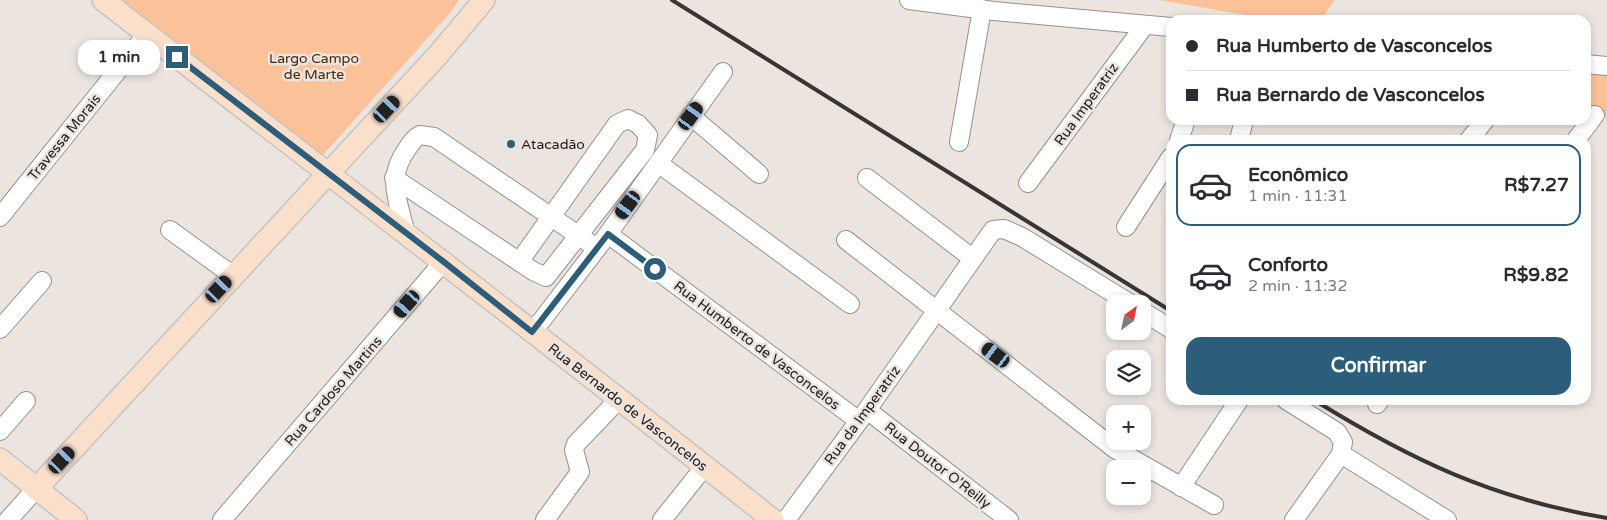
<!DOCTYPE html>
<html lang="pt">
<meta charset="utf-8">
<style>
body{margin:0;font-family:"Varela Round",sans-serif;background:#f2f2f3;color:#2b2b33;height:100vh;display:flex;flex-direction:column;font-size:19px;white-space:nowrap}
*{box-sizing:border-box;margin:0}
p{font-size:16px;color:#7c7c81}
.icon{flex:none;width:28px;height:28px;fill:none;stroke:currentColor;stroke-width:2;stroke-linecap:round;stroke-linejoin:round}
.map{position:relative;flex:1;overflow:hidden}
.panel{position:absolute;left:1166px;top:135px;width:425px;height:270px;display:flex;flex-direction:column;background:#fff;border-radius:15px;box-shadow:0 2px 8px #0003}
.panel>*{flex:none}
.top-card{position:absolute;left:1166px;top:15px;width:425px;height:110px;border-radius:15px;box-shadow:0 2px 8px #0003;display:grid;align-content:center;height:110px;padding:0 20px;background:#fff}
.needle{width:32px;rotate:33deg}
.buttons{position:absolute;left:1106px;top:295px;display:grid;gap:10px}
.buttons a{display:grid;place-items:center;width:45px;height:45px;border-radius:10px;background:#fff;box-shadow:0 2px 8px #0003;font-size:25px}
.end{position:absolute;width:22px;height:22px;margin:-11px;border:6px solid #2c5e7c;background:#fff;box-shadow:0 0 0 2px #fff}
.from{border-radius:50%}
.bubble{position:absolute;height:35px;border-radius:15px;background:#fff;box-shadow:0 2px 8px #0003;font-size:16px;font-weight:700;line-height:35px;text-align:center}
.car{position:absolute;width:15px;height:30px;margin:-15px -8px;border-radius:6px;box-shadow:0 0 4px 1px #0007;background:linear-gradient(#222 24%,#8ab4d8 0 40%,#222 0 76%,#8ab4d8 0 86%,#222 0)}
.top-card b{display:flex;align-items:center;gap:18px;height:48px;font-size:19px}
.top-card b+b{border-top:1px solid #e1e1e2}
.top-card i{width:12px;height:12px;background:#2b2b33}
ul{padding:9px 0 0;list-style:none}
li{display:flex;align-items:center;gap:15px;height:82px;margin:0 10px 8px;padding:0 10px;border:2px solid transparent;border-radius:15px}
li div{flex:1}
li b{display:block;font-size:19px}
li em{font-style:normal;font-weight:700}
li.active{border-color:#2c5e7c}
li>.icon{width:45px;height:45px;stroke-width:1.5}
.action{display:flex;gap:10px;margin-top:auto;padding:10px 20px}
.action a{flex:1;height:58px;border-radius:15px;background:#2c5e7c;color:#fff;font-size:20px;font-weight:700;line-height:58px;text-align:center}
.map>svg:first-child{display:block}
.green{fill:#fbc198}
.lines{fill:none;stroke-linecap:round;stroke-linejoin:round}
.minor-casing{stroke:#98918d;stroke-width:20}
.major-casing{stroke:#c4c4c3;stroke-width:24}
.minor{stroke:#fff;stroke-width:18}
.major{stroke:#fadfcb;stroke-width:21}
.rail{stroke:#383533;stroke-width:4}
.route{stroke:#2c5e7c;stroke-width:6}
.poi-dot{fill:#2c5e7c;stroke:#ebe4df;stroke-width:2}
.labels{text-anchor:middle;stroke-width:5;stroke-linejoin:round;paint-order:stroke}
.park-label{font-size:14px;fill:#46260b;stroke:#ebe4df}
.street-label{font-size:14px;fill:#1d1b19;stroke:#ebe4df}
.poi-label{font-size:14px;fill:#1d1b19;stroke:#ebe4df;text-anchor:start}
</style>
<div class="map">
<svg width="1607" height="520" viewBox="0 0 1607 520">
<rect width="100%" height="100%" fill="#ebe4df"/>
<!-- green -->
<g class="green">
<polygon points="118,0 459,0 450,13 322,156"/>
<polygon points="1159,0 1335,0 1321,20 1275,20"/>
<polygon points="1586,71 1607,73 1607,118 1586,101"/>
</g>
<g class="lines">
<!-- minor casing -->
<g class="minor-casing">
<g id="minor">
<polyline points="909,0 994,11 1171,27"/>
<polyline points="1586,64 1607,66"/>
<polyline points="691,116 759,174"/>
<polyline points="1179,140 1186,120"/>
<polyline points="1239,140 1244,120"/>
<polyline points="1469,140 1485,120"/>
<polyline points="1576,140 1595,115"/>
<polyline points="959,142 982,9"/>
<polyline points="658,163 850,304"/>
<polyline points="394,178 533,271 546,277 645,150 648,135 638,124 628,119 617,124 519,262"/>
<polyline points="867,178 972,258"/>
<polyline points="1028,183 1145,25"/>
<polyline points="0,217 147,34"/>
<polyline points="1126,227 1171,157"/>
<polyline points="170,230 232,275"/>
<path d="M405 231C398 199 386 178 407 149 411 143 414 138 420 135L434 137 588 242"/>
<polyline points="608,234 859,421"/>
<polyline points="846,240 1115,449 1214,505"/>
<polyline points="1142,311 1171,329"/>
<polyline points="0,329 42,281"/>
<polyline points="532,333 608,234 723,72"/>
<polyline points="1286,400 1337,432 1343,442 1341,454 1294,520"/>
<polyline points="1377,404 1380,400"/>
<polyline points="867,410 1009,520"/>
<polyline points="0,431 26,401"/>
<polyline points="1341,454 1447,520"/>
<polyline points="1181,487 1239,400"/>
<polyline points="8,520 36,489"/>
<polyline points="222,520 444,261"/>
<polyline points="545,520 580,472 574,450 576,444 619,399"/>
<polyline points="662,520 705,466"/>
<polyline points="786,520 867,410 993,230 1004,229 1022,237 1131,304"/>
</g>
</g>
<!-- major casing -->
<g class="major-casing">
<g id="major">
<path d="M103 0C327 173 552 345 773 520"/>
<polyline points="0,459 76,520"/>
<polyline points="36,489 438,55 484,0"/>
</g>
</g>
<!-- minor -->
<use href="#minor" class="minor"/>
<!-- major -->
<use href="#major" class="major"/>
<!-- rail -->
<g class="rail">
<polyline points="672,0 1171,311"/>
<path d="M1314 400C1411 460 1493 499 1607 518"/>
</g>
</g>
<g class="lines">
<!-- route -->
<polyline class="route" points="177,57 444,262 532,332 608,234 655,269"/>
</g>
<!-- markers -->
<circle class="poi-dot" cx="511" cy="144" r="5"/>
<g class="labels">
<!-- park labels -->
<g class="park-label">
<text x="314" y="63">Largo Campo<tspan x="314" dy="16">de Marte</tspan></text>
</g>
<!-- street labels -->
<g class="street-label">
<text transform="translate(1086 104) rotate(-54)" y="5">Rua Imperatriz</text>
<text transform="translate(64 137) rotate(-51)" y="5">Travessa Morais</text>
<text transform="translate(757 345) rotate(37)" y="5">Rua Humberto de Vasconcelos</text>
<text transform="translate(333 391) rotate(-49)" y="5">Rua Cardoso Martins</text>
<text transform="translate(628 407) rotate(38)" y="5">Rua Bernardo de Vasconcelos</text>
<text transform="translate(862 415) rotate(-54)" y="5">Rua da Imperatriz</text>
<text transform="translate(938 465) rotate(38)" y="5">Rua Doutor O'Reilly</text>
</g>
<!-- poi labels -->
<g class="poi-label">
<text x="521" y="149">Atacadão</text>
</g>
</g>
</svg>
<div class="buttons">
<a><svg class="needle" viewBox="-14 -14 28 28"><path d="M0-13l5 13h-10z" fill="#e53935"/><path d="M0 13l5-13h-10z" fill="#7c7c81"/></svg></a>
<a><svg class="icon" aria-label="layers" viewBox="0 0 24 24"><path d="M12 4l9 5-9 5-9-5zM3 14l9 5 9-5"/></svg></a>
<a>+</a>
<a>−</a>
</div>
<i class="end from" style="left:655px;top:269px"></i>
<i class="end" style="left:177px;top:57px"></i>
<div class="bubble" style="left:78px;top:40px;width:82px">1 min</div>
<i class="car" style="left:387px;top:109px;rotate:43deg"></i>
<i class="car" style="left:691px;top:116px;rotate:36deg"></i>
<i class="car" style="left:628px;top:205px;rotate:216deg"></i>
<i class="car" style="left:219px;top:289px;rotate:43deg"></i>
<i class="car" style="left:407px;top:304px;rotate:221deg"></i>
<i class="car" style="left:996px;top:355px;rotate:307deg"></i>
<i class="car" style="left:62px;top:460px;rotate:43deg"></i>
<div class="top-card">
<b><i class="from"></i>Rua Humberto de Vasconcelos</b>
<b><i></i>Rua Bernardo de Vasconcelos</b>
</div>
<section class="panel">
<ul>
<li class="active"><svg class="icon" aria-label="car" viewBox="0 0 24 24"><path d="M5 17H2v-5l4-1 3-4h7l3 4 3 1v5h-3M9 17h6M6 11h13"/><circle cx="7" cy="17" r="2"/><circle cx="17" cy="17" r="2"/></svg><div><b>Econômico</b><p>1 min · 11:31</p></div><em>R$7.27</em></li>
<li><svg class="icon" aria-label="car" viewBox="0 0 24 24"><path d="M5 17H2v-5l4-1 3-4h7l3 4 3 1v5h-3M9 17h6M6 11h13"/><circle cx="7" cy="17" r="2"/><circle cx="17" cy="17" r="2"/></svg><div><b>Conforto</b><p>2 min · 11:32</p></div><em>R$9.82</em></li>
</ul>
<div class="action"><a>Confirmar</a></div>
</section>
</div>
